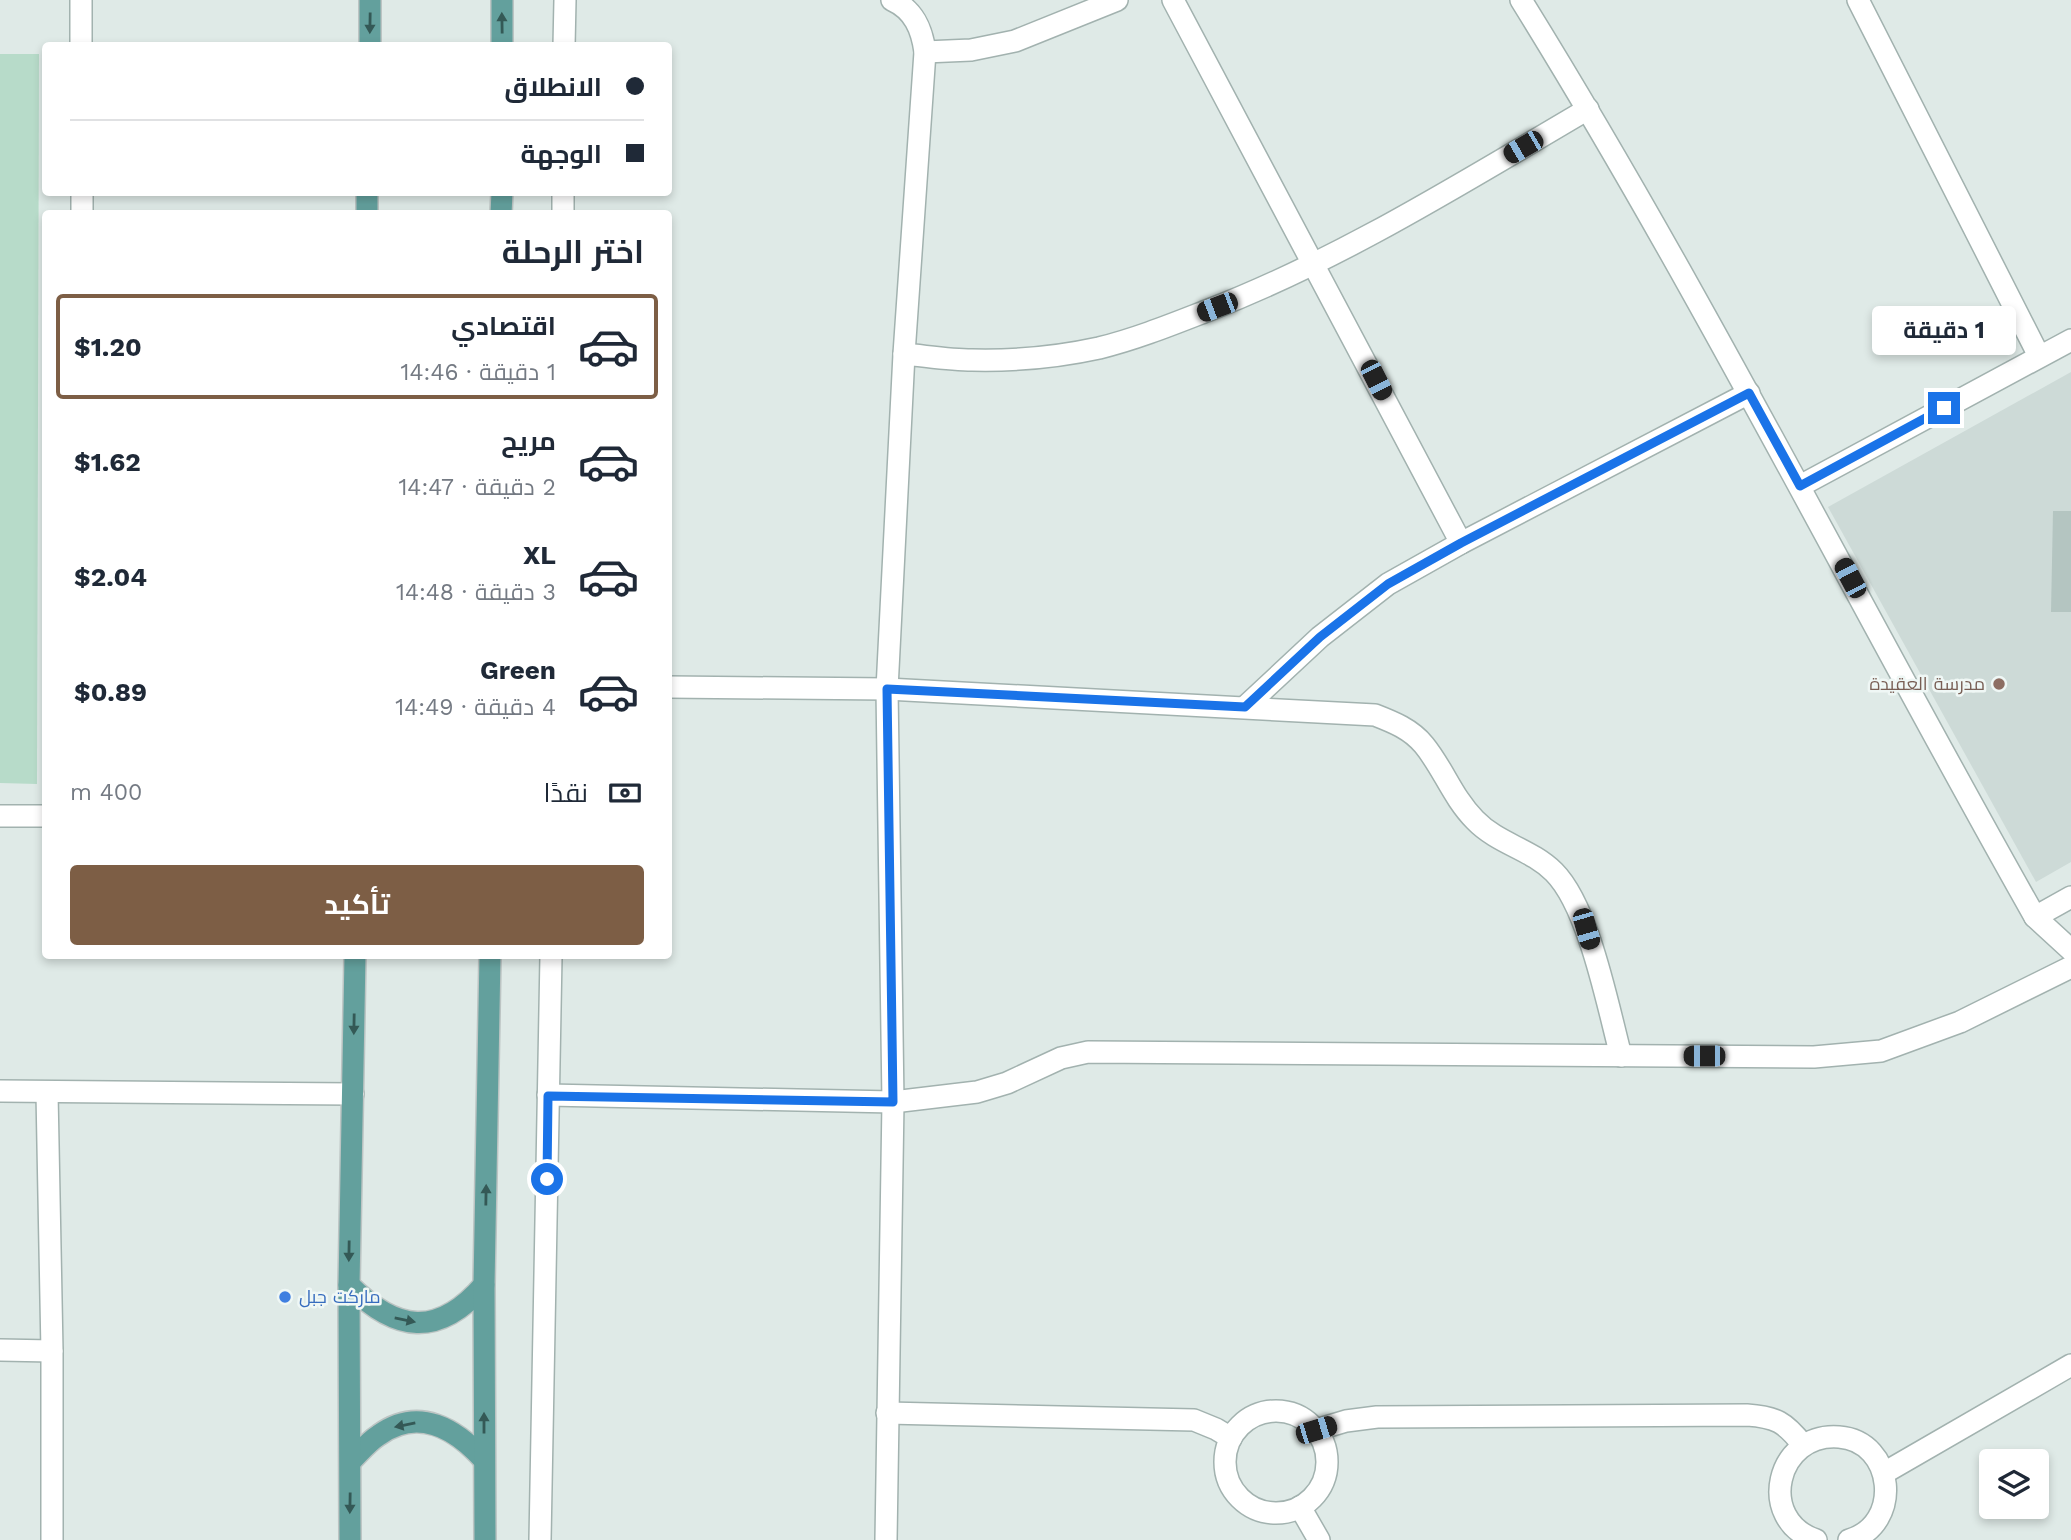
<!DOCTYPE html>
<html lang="ar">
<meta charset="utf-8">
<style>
body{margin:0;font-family:"Work Sans",Cairo,sans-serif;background:#f6f6f7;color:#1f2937;direction:rtl;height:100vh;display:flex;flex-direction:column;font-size:26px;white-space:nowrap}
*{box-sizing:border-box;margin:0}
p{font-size:23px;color:#747a83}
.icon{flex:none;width:38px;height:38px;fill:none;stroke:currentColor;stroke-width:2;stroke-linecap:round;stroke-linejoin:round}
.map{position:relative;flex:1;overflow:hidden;direction:ltr}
.sheet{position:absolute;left:42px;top:210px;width:630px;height:749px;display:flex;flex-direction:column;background:#fff;border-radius:7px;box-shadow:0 4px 10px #0003;direction:rtl}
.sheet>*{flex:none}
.top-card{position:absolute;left:42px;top:42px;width:630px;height:154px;border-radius:7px;box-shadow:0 4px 10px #0003;direction:rtl;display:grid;align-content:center;height:154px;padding:0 28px;background:#fff}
.tools{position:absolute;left:1979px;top:1449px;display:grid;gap:14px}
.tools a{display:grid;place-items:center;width:70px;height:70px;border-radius:7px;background:#fff;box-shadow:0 4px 10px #0003;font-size:35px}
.end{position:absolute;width:32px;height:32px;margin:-16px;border:9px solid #1a73e8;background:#fff;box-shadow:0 0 0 4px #fff}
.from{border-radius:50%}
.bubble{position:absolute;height:49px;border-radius:7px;background:#fff;box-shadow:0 4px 10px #0003;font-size:23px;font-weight:700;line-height:49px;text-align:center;direction:rtl}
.car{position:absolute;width:21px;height:42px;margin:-21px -10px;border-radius:9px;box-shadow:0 0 5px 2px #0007;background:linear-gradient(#222 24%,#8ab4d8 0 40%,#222 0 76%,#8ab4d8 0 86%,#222 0)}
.top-card b{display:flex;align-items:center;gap:24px;height:66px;font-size:26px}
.top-card b+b{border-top:2px solid #e0e1e3}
.top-card i{width:18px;height:18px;background:#1f2937}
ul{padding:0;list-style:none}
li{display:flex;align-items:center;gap:21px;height:105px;margin:0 14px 10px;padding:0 14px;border:4px solid transparent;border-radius:7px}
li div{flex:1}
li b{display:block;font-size:26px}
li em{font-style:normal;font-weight:700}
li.current{border-color:#7d5e45}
li>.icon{width:63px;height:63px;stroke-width:1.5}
h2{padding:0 28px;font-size:32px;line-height:84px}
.pay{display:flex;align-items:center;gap:18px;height:77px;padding:0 28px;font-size:26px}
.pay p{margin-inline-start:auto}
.button{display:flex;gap:14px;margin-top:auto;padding:14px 28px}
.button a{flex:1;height:80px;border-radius:7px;background:#7d5e45;color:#fff;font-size:28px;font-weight:700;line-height:80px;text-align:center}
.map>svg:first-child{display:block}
.built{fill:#cddad7}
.green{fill:#b7dbc9}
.building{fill:#b4c5c1}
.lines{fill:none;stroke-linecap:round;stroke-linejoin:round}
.minor-casing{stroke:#a2b2af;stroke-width:24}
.major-casing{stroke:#bcc4c3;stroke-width:24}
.minor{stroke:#fff;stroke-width:21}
.major{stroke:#63a09d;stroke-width:21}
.oneway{fill:#345956}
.route{stroke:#1a73e8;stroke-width:9}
.education-dot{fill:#8d6e63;stroke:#eff7f5;stroke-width:2.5}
.shop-dot{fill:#3f7fe0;stroke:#eff7f5;stroke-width:2.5}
.labels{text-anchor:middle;stroke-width:5;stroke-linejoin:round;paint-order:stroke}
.education-label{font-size:18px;fill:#785e54;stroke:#eff7f5;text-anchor:end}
.shop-label{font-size:18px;fill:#366cbe;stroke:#eff7f5;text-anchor:start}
</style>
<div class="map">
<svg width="2071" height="1540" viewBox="0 0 2071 1540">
<rect width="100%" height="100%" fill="#dfeae7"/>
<!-- built -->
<polygon class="built" points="2071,372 2071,862 2036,882 1828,507"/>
<!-- green -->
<polygon class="green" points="0,54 39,54 37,784 0,783"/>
<!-- building -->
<polygon class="building" points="2053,511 2071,511 2071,612 2051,612"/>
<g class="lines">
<!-- minor casing -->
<g class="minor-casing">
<g id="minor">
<polyline points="81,0 81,46"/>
<polyline points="1173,0 1461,543"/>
<path d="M1521 0C1706 298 1862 612 2035 917L2071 950"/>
<polyline points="1858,0 2039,356"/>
<polyline points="564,46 565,0"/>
<polyline points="925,52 971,50 1015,41 1117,0"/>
<polyline points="82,192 82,214"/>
<polyline points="563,214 563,192"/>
<path d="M904 354C926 356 950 360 972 360 1014 361 1058 357 1099 348 1136 339 1173 324 1209 310 1343 258 1465 181 1588 109"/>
<polyline points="1800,486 2071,340"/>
<path d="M668 687 887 689 1375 715C1393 722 1411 729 1424 745 1443 768 1453 798 1475 820 1498 844 1531 849 1554 872 1589 907 1608 1007 1621 1056"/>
<polyline points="1245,707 1320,637 1388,584 1461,543 1749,393"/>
<polyline points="0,816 46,816"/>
<polyline points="2035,917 2071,897"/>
<polyline points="0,1091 353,1094"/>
<polyline points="47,1093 52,1351 52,1540"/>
<polyline points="548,1095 893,1102 977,1092 1007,1083 1061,1058 1088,1052 1814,1057 1881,1051 1960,1022 2071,967"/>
<polyline points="0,1350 52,1351"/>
<circle cx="1276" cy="1462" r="51"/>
<polyline points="887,1413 1194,1420 1216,1429 1231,1438"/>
<path d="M1316 1430 1346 1421 1377 1417 1747 1415C1776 1417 1785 1422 1803 1445"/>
<polyline points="1884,1473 2071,1365"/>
<polyline points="1300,1507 1319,1540"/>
<polyline points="540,1540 551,956"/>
<path d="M886 1540 893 1102 887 689 904 354 925 52C922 29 914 10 892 0"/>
<path d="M1816 1540C1756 1520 1776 1432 1839 1437 1895 1441 1903 1525 1849 1540"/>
</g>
</g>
<!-- major casing -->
<g class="major-casing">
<g id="major">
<polyline points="502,0 502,46"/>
<polyline points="370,46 370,0"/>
<polyline points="367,214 367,192"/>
<polyline points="501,214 502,192"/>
<path d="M349 1285C396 1332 438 1338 484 1285"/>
<path d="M351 1461C360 1452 368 1442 379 1435 419 1406 456 1429 484 1460"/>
<polyline points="350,1540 349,1285 355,956"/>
<polyline points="485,1540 484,1285 490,956"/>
</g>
</g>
<!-- minor -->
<use href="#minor" class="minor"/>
<!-- major -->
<use href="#major" class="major"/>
</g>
<!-- one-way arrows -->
<defs><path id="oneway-solid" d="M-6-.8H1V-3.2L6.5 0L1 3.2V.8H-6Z" transform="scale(1.75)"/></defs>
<g class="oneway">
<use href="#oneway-solid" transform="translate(370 23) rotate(91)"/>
<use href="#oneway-solid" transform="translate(502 23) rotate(-91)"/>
<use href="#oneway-solid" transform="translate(354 1024) rotate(91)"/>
<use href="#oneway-solid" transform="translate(486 1195) rotate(-89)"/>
<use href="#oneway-solid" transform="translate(349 1251) rotate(91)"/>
<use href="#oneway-solid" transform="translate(405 1320) rotate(11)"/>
<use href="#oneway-solid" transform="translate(484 1423) rotate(-90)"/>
<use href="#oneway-solid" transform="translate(405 1425) rotate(169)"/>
<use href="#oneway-solid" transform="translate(350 1503) rotate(91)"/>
</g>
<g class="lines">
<!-- route -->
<polyline class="route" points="547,1179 548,1096 893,1102 887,689 1245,707 1320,637 1388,584 1461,543 1749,393 1800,486 1944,408"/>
</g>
<!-- markers -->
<circle class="education-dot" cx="1999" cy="684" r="7"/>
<circle class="shop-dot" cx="285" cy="1297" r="7"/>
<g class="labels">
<!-- education labels -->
<g class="education-label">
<text x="1985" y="690">مدرسة العقيدة</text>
</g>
<!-- shop labels -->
<g class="shop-label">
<text x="299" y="1303">ماركت جبل</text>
</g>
</g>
</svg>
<div class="tools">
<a><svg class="icon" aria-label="layers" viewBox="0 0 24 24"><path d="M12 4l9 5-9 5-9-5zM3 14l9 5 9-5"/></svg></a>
</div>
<i class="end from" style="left:547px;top:1179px"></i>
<i class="end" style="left:1944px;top:408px"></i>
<div class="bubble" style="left:1872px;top:306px;width:144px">1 دقيقة</div>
<i class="car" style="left:1523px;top:147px;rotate:240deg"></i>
<i class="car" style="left:1217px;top:307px;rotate:249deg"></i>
<i class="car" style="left:1376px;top:380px;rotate:153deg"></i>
<i class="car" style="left:1850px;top:578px;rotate:332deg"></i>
<i class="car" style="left:1586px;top:929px;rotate:164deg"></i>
<i class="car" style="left:1704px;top:1056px;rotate:270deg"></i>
<i class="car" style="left:1316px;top:1430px;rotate:73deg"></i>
<div class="top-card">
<b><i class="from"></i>الانطلاق</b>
<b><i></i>الوجهة</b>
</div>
<section class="sheet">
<h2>اختر الرحلة</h2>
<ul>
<li class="current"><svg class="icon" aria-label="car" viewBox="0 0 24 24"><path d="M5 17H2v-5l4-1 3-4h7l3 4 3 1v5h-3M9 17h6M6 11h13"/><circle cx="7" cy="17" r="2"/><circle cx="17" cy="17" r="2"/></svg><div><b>اقتصادي</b><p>1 دقيقة · 14:46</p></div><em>$1.20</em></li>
<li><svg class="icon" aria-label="car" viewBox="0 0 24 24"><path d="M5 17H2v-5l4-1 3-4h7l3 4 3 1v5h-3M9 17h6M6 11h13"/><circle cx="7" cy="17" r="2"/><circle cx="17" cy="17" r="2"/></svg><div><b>مريح</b><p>2 دقيقة · 14:47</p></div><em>$1.62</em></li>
<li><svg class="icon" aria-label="car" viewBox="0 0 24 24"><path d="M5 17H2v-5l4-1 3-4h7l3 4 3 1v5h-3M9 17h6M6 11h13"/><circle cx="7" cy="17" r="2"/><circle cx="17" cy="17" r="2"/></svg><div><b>XL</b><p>3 دقيقة · 14:48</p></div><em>$2.04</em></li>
<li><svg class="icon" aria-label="car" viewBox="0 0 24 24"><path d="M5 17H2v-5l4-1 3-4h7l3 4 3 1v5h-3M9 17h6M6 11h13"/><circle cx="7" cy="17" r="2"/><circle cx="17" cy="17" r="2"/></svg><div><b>Green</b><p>4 دقيقة · 14:49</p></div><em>$0.89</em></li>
</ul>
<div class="pay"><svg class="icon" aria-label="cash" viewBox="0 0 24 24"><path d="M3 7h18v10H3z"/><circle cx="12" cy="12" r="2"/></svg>نقدًا<p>400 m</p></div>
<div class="button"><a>تأكيد</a></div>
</section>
</div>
